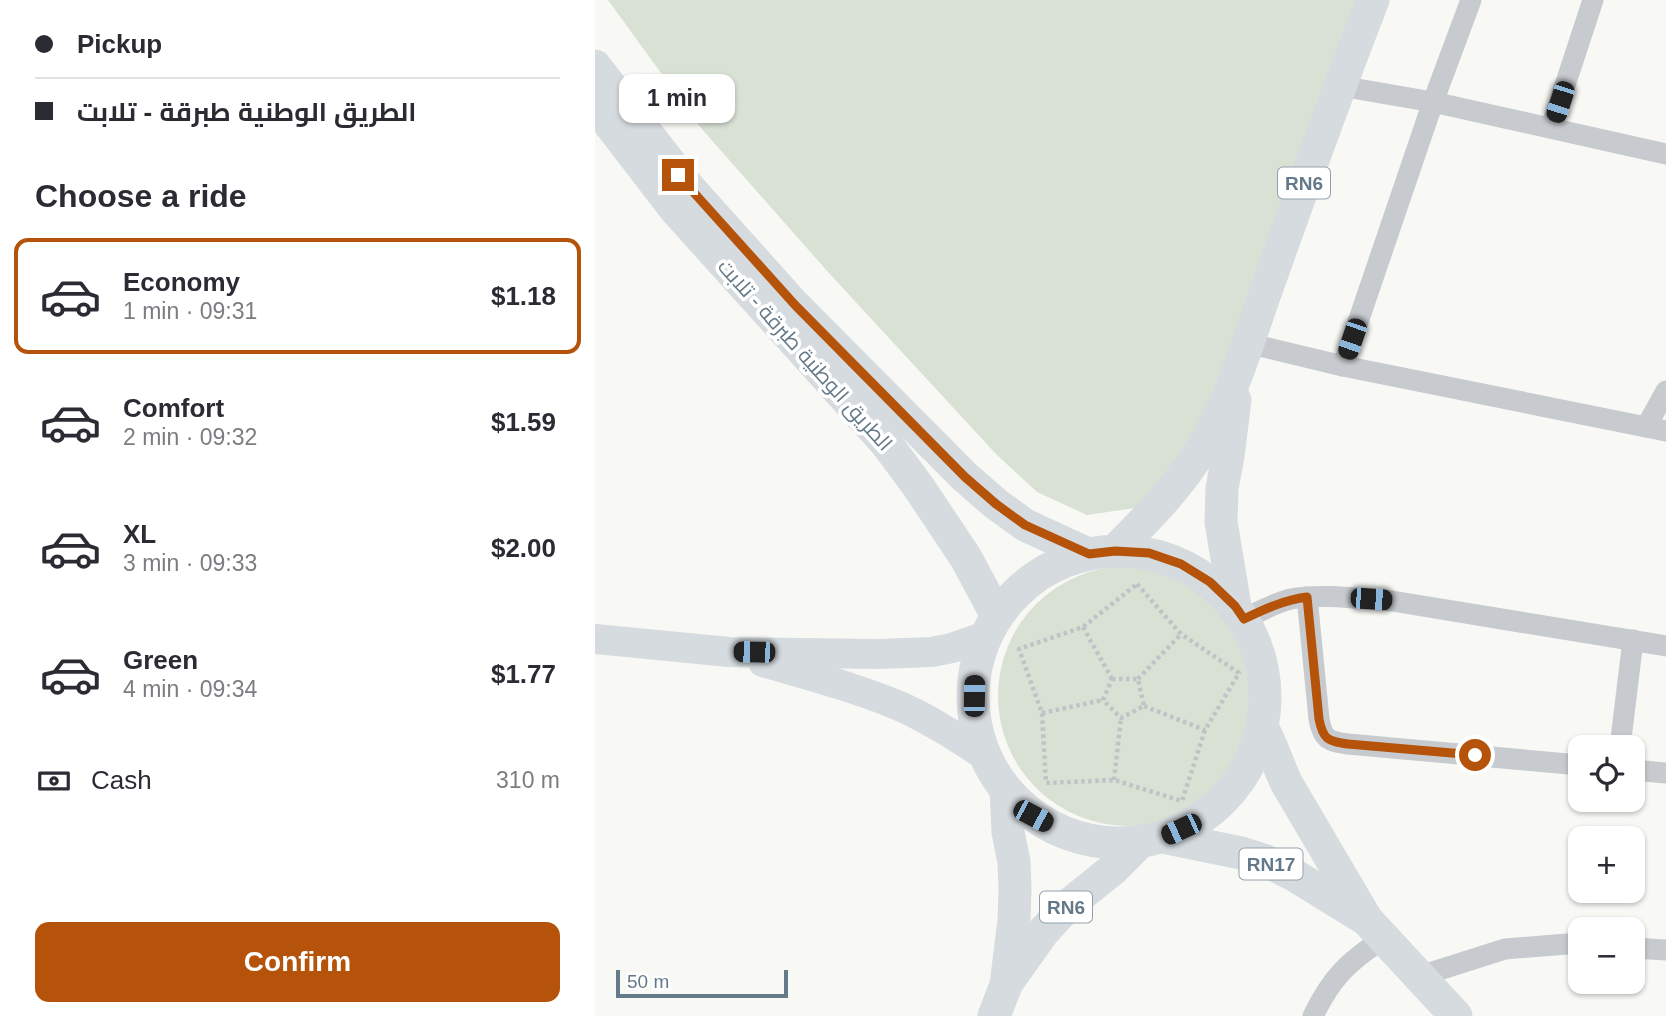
<!DOCTYPE html>
<meta charset="utf-8">
<style>
body{margin:0;font-family:Arial,Cairo,sans-serif;background:#f7f7f7;color:#2b2b33;height:100vh;display:flex;flex-direction:column;font-size:26px;white-space:nowrap}
*{box-sizing:border-box;margin:0}
p{font-size:23px;color:#7c7c81}
.icon{flex:none;width:38px;height:38px;fill:none;stroke:currentColor;stroke-width:2;stroke-linecap:round;stroke-linejoin:round}
.map{position:relative;flex:1;overflow:hidden}
.sheet{display:flex;flex-direction:column;background:#fff;width:595px}
.sheet>*{flex:none}
.banner{display:grid;align-content:center;height:154px;padding:0 35px;background:#fff}
.controls{position:absolute;left:973px;top:735px;display:grid;gap:14px}
.controls a{display:grid;place-items:center;width:77px;height:77px;border-radius:14px;background:#fff;box-shadow:0 2px 5px #0004;font-size:35px}
.scale{position:absolute;left:21px;bottom:18px;width:172px;box-sizing:border-box;padding-left:7px;border:4px solid #647989;border-top:0;font-size:19px;line-height:24px;white-space:nowrap;color:#647989;-webkit-text-stroke:5px #fff;paint-order:stroke}
.end{position:absolute;width:32px;height:32px;margin:-16px;border:9px solid #b45309;background:#fff;box-shadow:0 0 0 4px #fff}
.from{border-radius:50%}
.bubble{position:absolute;height:49px;border-radius:14px;background:#fff;box-shadow:0 2px 5px #0004;font-size:23px;font-weight:700;line-height:49px;text-align:center}
.car{position:absolute;width:21px;height:42px;margin:-21px -10px;border-radius:9px;box-shadow:0 0 5px 2px #0007;background:linear-gradient(#222 24%,#8ab4d8 0 40%,#222 0 76%,#8ab4d8 0 86%,#222 0)}
.banner b{display:flex;align-items:center;gap:24px;height:66px;font-size:26px}
.banner b+b{border-top:2px solid #e1e1e2}
.banner i{width:18px;height:18px;background:#2b2b33}
ul{padding:0;list-style:none}
li{display:flex;align-items:center;gap:21px;height:116px;margin:0 14px 10px;padding:0 21px;border:4px solid transparent;border-radius:14px}
li div{flex:1}
li b{display:block;font-size:26px}
li em{font-style:normal;font-weight:700}
li.current{border-color:#b45309}
li>.icon{width:63px;height:63px;stroke-width:1.5}
h2{padding:0 35px;font-size:32px;line-height:84px}
.pay{display:flex;align-items:center;gap:18px;height:77px;padding:0 35px;font-size:26px}
.pay p{margin-inline-start:auto}
.action{display:flex;gap:14px;margin-top:auto;padding:14px 35px}
.action a{flex:1;height:80px;border-radius:14px;background:#b45309;color:#fff;font-size:28px;font-weight:700;line-height:80px;text-align:center}
main{display:flex;flex:1;min-height:0}
.map>svg:first-child{display:block}
.green{fill:#d9e1d5}
.lines{fill:none;stroke-linecap:round;stroke-linejoin:round}
.path{stroke:#c0c3c5;stroke-width:4.5;stroke-dasharray:3.5 3.5;stroke-linecap:butt}
.street{stroke:#c7cbcf;stroke-width:21}
.secondary{stroke:#d6dbdf;stroke-width:30}
.primary{stroke:#d6dbdf;stroke-width:33}
.route{stroke:#b45309;stroke-width:9}
.labels{text-anchor:middle;stroke-width:7;stroke-linejoin:round;paint-order:stroke}
.shield{fill:#fff;stroke:#92a1ac;stroke-width:2}
.shield-label{font-size:19px;font-weight:bold;fill:#647989}
.street-label{font-size:21px;fill:#647989;stroke:#fff}
</style>
<main>
<section class="sheet">
<div class="banner">
<b><i class="from"></i>Pickup</b>
<b><i></i>الطريق الوطنية طبرقة - تلابت</b>
</div>
<h2>Choose a ride</h2>
<ul>
<li class="current"><svg class="icon" aria-label="car" viewBox="0 0 24 24"><path d="M5 17H2v-5l4-1 3-4h7l3 4 3 1v5h-3M9 17h6M6 11h13"/><circle cx="7" cy="17" r="2"/><circle cx="17" cy="17" r="2"/></svg><div><b>Economy</b><p>1 min · 09:31</p></div><em>$1.18</em></li>
<li><svg class="icon" aria-label="car" viewBox="0 0 24 24"><path d="M5 17H2v-5l4-1 3-4h7l3 4 3 1v5h-3M9 17h6M6 11h13"/><circle cx="7" cy="17" r="2"/><circle cx="17" cy="17" r="2"/></svg><div><b>Comfort</b><p>2 min · 09:32</p></div><em>$1.59</em></li>
<li><svg class="icon" aria-label="car" viewBox="0 0 24 24"><path d="M5 17H2v-5l4-1 3-4h7l3 4 3 1v5h-3M9 17h6M6 11h13"/><circle cx="7" cy="17" r="2"/><circle cx="17" cy="17" r="2"/></svg><div><b>XL</b><p>3 min · 09:33</p></div><em>$2.00</em></li>
<li><svg class="icon" aria-label="car" viewBox="0 0 24 24"><path d="M5 17H2v-5l4-1 3-4h7l3 4 3 1v5h-3M9 17h6M6 11h13"/><circle cx="7" cy="17" r="2"/><circle cx="17" cy="17" r="2"/></svg><div><b>Green</b><p>4 min · 09:34</p></div><em>$1.77</em></li>
</ul>
<div class="pay"><svg class="icon" aria-label="cash" viewBox="0 0 24 24"><path d="M3 7h18v10H3z"/><circle cx="12" cy="12" r="2"/></svg>Cash<p>310 m</p></div>
<div class="action"><a>Confirm</a></div>
</section>
<div class="map">
<svg width="1071" height="1016" viewBox="0 0 1071 1016">
<rect width="100%" height="100%" fill="#f8f8f5"/>
<!-- green -->
<g class="green">
<polygon points="13,0 770,0 596,447 540,508 492,515 442,492 401,454 233,272 106,128"/>
<circle cx="533" cy="696" r="130"/>
</g>
<g class="lines">
<!-- path -->
<g class="path">
<polygon points="542,584 586,634 644,673 610,730 587,801 519,780 451,783 447,713 424,649 488,627"/>
<polyline points="488,627 517,679"/>
<polygon points="517,679 543,679 549,706 526,718 508,700"/>
<polyline points="543,679 586,634"/>
<polyline points="549,706 610,730"/>
<polyline points="447,713 508,700"/>
<polyline points="519,780 526,718"/>
</g>
<!-- street -->
<g class="street">
<polyline points="745,86 838,102 1071,154"/>
<polyline points="956,128 998,0"/>
<polyline points="652,343 748,366 1071,431"/>
<polyline points="748,366 838,102 876,0"/>
<polyline points="1051,427 1071,391"/>
<path d="M712 597 724 719C728 740 733 741 753 744L985 765"/>
<path d="M649 619C664 612 679 603 696 599 725 593 767 599 797 601L1071 646"/>
<polyline points="1025,747 1038,640"/>
<polyline points="1038,770 1071,773"/>
<polyline points="1038,948 1071,950"/>
<polyline points="825,976 910,949 972,944 985,945"/>
<path d="M718 1016C737 977 753 962 789 938"/>
</g>
<!-- secondary -->
<g class="secondary">
<polyline points="0,639 134,652 283,654 337,652 357,648 391,636"/>
<path d="M168 662C215 676 264 688 309 708 337 721 363 738 389 755"/>
</g>
<!-- primary -->
<g class="primary">
<polyline points="0,66 95,189 199,305 370,477 401,504 430,525 493,554"/>
<polyline points="0,105 80,209 291,443 323,486 371,558 402,616"/>
<polyline points="640,400 633,456 627,488 626,522 640,606"/>
<path d="M520 551C547 523 575 496 597 464 633 413 651 346 672 288 706 192 741 95 778 0"/>
<circle cx="524" cy="697" r="146"/>
<path d="M668 729C678 747 683 766 692 784L772 920 861 1016"/>
<polyline points="568,837 646,853 671,861 699,875 767,917"/>
<polyline points="414,980 449,931 471,907 517,870 545,842"/>
<polyline points="399,1016 411,985 419,920 420,889 419,862 413,832 411,790"/>
</g>
</g>
<g class="lines">
<!-- route -->
<path class="route" d="M83 175 200 305 370 477 401 504 430 525 494 554 520 551 554 553 586 564 615 582 640 606 649 619C670 609 689 600 712 597L724 719C728 740 733 741 753 744L880 755"/>
</g>
<g class="labels">
<!-- shield labels -->
<g class="shield">
<rect x="683" y="167.5" width="52" height="31" rx="5"/>
<rect x="644.5" y="848.5" width="63" height="31" rx="5"/>
<rect x="445" y="891.5" width="52" height="31" rx="5"/>
</g>
<g class="shield-label">
<text x="709" y="190">RN6</text>
<text x="676" y="871">RN17</text>
<text x="471" y="914">RN6</text>
</g>
<!-- street labels -->
<g class="street-label">
<text transform="translate(210 355) rotate(48)" y="7">الطريق الوطنية طبرقة - تلابت</text>
</g>
</g>
</svg>
<div class="controls">
<a><svg class="icon" aria-label="locate" viewBox="0 0 24 24"><circle cx="12" cy="12" r="6"/><path d="M12 2v4M12 18v4M2 12h4M18 12h4"/></svg></a>
<a>+</a>
<a>−</a>
</div>
<div class="scale">50 m</div>
<i class="end from" style="left:880px;top:755px"></i>
<i class="end" style="left:83px;top:175px"></i>
<div class="bubble" style="left:24px;top:74px;width:116px">1 min</div>
<i class="car" style="left:965px;top:102px;rotate:198deg"></i>
<i class="car" style="left:757px;top:339px;rotate:199deg"></i>
<i class="car" style="left:776px;top:599px;rotate:94deg"></i>
<i class="car" style="left:159px;top:652px;rotate:271deg"></i>
<i class="car" style="left:379px;top:696px;rotate:1deg"></i>
<i class="car" style="left:438px;top:816px;rotate:118deg"></i>
<i class="car" style="left:586px;top:829px;rotate:245deg"></i>
</div>
</main>
